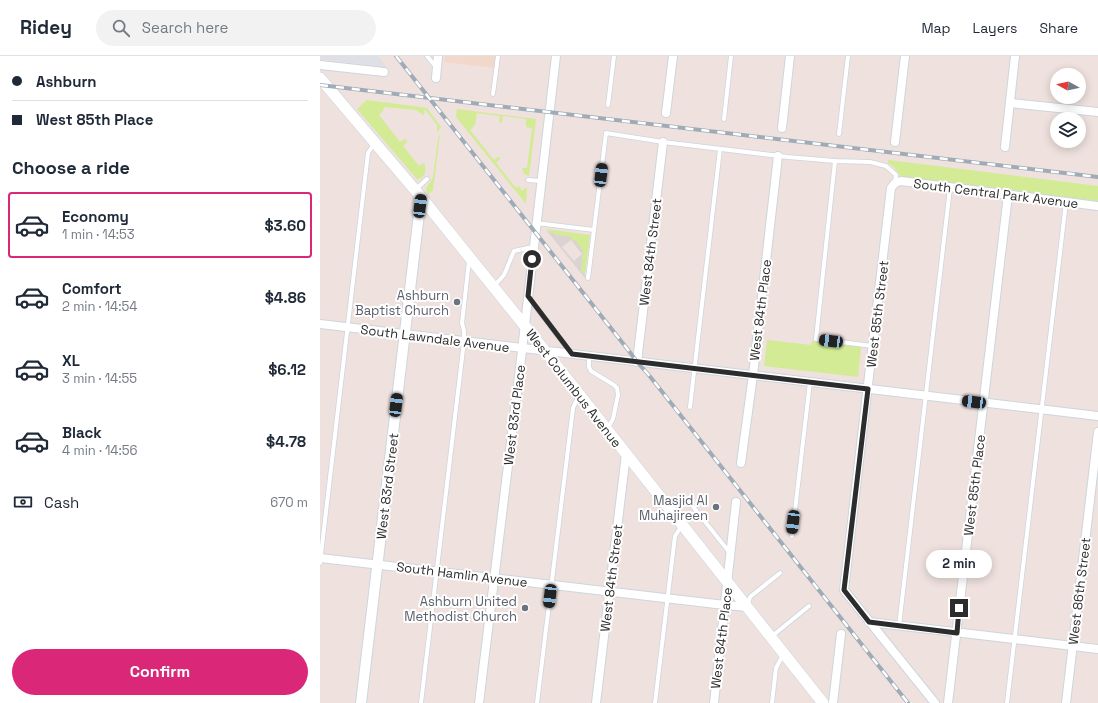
<!DOCTYPE html>
<meta charset="utf-8">
<style>
body{margin:0;font-family:"Space Grotesk",sans-serif;background:#f2f2f3;color:#1f2937;height:100vh;display:flex;flex-direction:column;font-size:15px;white-space:nowrap}
*{box-sizing:border-box;margin:0}
p{font-size:13px;color:#747a83}
.icon{flex:none;width:22px;height:22px;fill:none;stroke:currentColor;stroke-width:2;stroke-linecap:round;stroke-linejoin:round}
.map{position:relative;flex:1;overflow:hidden}
.details{display:flex;flex-direction:column;background:#fff;width:320px}
.details>*{flex:none}
.top-card{display:grid;align-content:center;height:88px;padding:0 12px;background:#fff}
.needle{width:26px;rotate:278deg}
.buttons{position:absolute;left:730px;top:12px;display:grid;gap:8px}
.buttons a{display:grid;place-items:center;width:36px;height:36px;border-radius:50%;background:#fff;box-shadow:0 2px 10px #0003;font-size:20px}
.end{position:absolute;width:18px;height:18px;margin:-9px;border:5px solid #2c2c2c;background:#fff;box-shadow:0 0 0 2px #fff}
.from{border-radius:50%}
.bubble{position:absolute;height:28px;border-radius:14px;background:#fff;box-shadow:0 2px 10px #0003;font-size:13px;font-weight:600;line-height:28px;text-align:center}
.car{position:absolute;width:12px;height:24px;margin:-12px -6px;border-radius:5px;box-shadow:0 0 3px 1px #0007;background:linear-gradient(#222 24%,#8ab4d8 0 40%,#222 0 76%,#8ab4d8 0 86%,#222 0)}
.top-card b{display:flex;align-items:center;gap:14px;height:38px;font-size:15px}
.top-card b+b{border-top:1px solid #e0e1e3}
.top-card i{width:10px;height:10px;background:#1f2937}
ul{padding:0;list-style:none}
li{display:flex;align-items:center;gap:12px;height:66px;margin:0 8px 6px;padding:0 4px;border:2px solid transparent;border-radius:4px}
li div{flex:1}
li b{display:block;font-size:15px}
li em{font-style:normal;font-weight:600}
li.current{border-color:#db2777}
li>.icon{width:36px;height:36px;stroke-width:1.5}
h2{padding:0 12px;font-size:18px;line-height:48px}
.pay{display:flex;align-items:center;gap:10px;height:44px;padding:0 12px;font-size:15px}
.pay p{margin-inline-start:auto}
.action{display:flex;gap:8px;margin-top:auto;padding:8px 12px}
.action a{flex:1;height:46px;border-radius:24px;background:#db2777;color:#fff;font-size:16px;font-weight:600;line-height:46px;text-align:center}
header{display:flex;align-items:center;gap:24px;box-sizing:border-box;height:56px;padding:0 20px;background:#fff;border-bottom:1px solid #e0e1e3}
header strong{font-size:19px}
nav{display:flex;gap:22px;margin-inline-start:auto;font-size:14px}
.search{width:280px;height:36px;background:#f2f2f3;display:flex;align-items:center;gap:10px;box-sizing:border-box;padding:0 14px;border-radius:22px;color:#747a83;font-size:15px}
main{display:flex;flex:1;min-height:0}
.map>svg:first-child{display:block}
.industrial{fill:#dedfe7}
.education{fill:#f2d7cb}
.green{fill:#d2eb94}
.plaza{fill:#dbd3d1;fill-rule:evenodd}
.lines{fill:none;stroke-linecap:round;stroke-linejoin:round}
.service-casing{stroke:#cbd6df;stroke-width:5.5}
.minor-casing{stroke:#cbd6df;stroke-width:10}
.tertiary-casing{stroke:#cbd6df;stroke-width:12}
.secondary-casing{stroke:#cbd6df;stroke-width:12}
.service{stroke:#fff;stroke-width:4}
.minor{stroke:#fff;stroke-width:8}
.tertiary{stroke:#fff;stroke-width:10}
.secondary{stroke:#fff;stroke-width:11}
.rail-casing{stroke:#9facb8;stroke-width:4}
.rail{stroke:#fff;stroke-width:2.5;stroke-dasharray:8;stroke-linecap:butt}
.route{stroke:#2c2c2c;stroke-width:5}
.worship-dot{fill:#6b7280;stroke:#fff;stroke-width:1.5}
.labels{text-anchor:middle;stroke-width:4;stroke-linejoin:round;paint-order:stroke}
.street-label{font-size:13px;fill:#2c2c2c;stroke:#fff}
.worship-label{font-size:13px;fill:#5b616d;stroke:#fff;text-anchor:end}
</style>
<header>
<strong>Ridey</strong>
<div class="search"><svg class="icon" aria-label="search" viewBox="0 0 24 24"><circle cx="10" cy="10" r="6"/><path d="M15 15l6 6"/></svg>Search here</div>
<nav><a>Map</a><a>Layers</a><a>Share</a></nav>
</header>
<main>
<section class="details">
<div class="top-card">
<b><i class="from"></i>Ashburn</b>
<b><i></i>West 85th Place</b>
</div>
<h2>Choose a ride</h2>
<ul>
<li class="current"><svg class="icon" aria-label="car" viewBox="0 0 24 24"><path d="M5 17H2v-5l4-1 3-4h7l3 4 3 1v5h-3M9 17h6M6 11h13"/><circle cx="7" cy="17" r="2"/><circle cx="17" cy="17" r="2"/></svg><div><b>Economy</b><p>1 min · 14:53</p></div><em>$3.60</em></li>
<li><svg class="icon" aria-label="car" viewBox="0 0 24 24"><path d="M5 17H2v-5l4-1 3-4h7l3 4 3 1v5h-3M9 17h6M6 11h13"/><circle cx="7" cy="17" r="2"/><circle cx="17" cy="17" r="2"/></svg><div><b>Comfort</b><p>2 min · 14:54</p></div><em>$4.86</em></li>
<li><svg class="icon" aria-label="car" viewBox="0 0 24 24"><path d="M5 17H2v-5l4-1 3-4h7l3 4 3 1v5h-3M9 17h6M6 11h13"/><circle cx="7" cy="17" r="2"/><circle cx="17" cy="17" r="2"/></svg><div><b>XL</b><p>3 min · 14:55</p></div><em>$6.12</em></li>
<li><svg class="icon" aria-label="car" viewBox="0 0 24 24"><path d="M5 17H2v-5l4-1 3-4h7l3 4 3 1v5h-3M9 17h6M6 11h13"/><circle cx="7" cy="17" r="2"/><circle cx="17" cy="17" r="2"/></svg><div><b>Black</b><p>4 min · 14:56</p></div><em>$4.78</em></li>
</ul>
<div class="pay"><svg class="icon" aria-label="cash" viewBox="0 0 24 24"><path d="M3 7h18v10H3z"/><circle cx="12" cy="12" r="2"/></svg>Cash<p>670 m</p></div>
<div class="action"><a>Confirm</a></div>
</section>
<div class="map">
<svg width="778" height="647" viewBox="0 0 778 647">
<rect width="100%" height="100%" fill="#efe1dd"/>
<!-- industrial -->
<polygon class="industrial" points="0,0 58,0 66,11 0,3"/>
<!-- education -->
<polygon class="education" points="125,0 178,0 176,12 124,6"/>
<!-- green -->
<g class="green">
<path d="M47 44 107 52 121 71 117 77V69L105 53 104 59H103L96 54 64 51 63 55 59 59 80 86 85 83 87 84V86L83 90 99 110 104 107C107 114 105 123 97 123L37 53Z"/>
<polygon points="137,53 216,63 209,120 204,118 202,112 207,112 212,72 206,71 206,63 183,60 182,66 180,67 179,66 180,60 157,57 155,69 150,74 174,104 178,101 180,101 180,103 176,107 196,132 199,130 202,135 207,131 206,148 136,61"/>
<polygon points="120,78 113,134 108,139 106,133 113,121 118,83"/>
<polygon points="568,104 778,130 778,145 581,121 574,111 568,107"/>
<path d="M226 173 270 179 265 218 261 214 263 195 251 184V181C243 180 232 180 226 173Z"/>
<polygon points="447,284 491,289 492,285 541,291 538,321 444,310"/>
</g>
<!-- plaza -->
<path class="plaza" d="M227 175 237 179 252 181 251 184 256 185 263 195 261 214 265 218V222ZM251 184 262 198 254 205 242 191Z"/>
<g class="lines">
<!-- service casing -->
<g class="service-casing">
<g id="service">
<polyline points="107,0 116,11"/>
<polyline points="173,38 178,0"/>
<polyline points="288,49 294,0"/>
<polyline points="404,63 411,0"/>
<polyline points="519,78 528,0"/>
<polyline points="515,105 496,283 553,290"/>
<polyline points="208,124 221,125"/>
<polyline points="95,134 107,123"/>
<polyline points="216,167 274,174"/>
<polyline points="268,222 286,77 343,86 468,101 515,105 550,106 566,110 576,119 575,127"/>
<polyline points="174,230 184,219 194,195 213,191"/>
<polyline points="209,242 251,297"/>
<polyline points="269,300 269,311 271,315 294,329 297,332 298,339 293,363 287,373"/>
<polyline points="370,351 400,93"/>
<path d="M351 453C356 448 361 441 367 443L410 497"/>
<polyline points="472,480 490,326"/>
<polyline points="0,507 48,97 54,88"/>
<polyline points="428,548 430,541 460,517"/>
<polyline points="579,570 630,132"/>
<polyline points="451,581 489,550"/>
<polyline points="101,647 144,285 144,275 142,267 149,205"/>
<polyline points="217,647 253,352 259,339"/>
<polyline points="335,647 355,480 361,471"/>
<polyline points="452,647 456,612 463,599"/>
<polyline points="687,647 746,146"/>
</g>
</g>
<!-- minor casing -->
<g class="minor-casing">
<g id="minor">
<polyline points="0,9 64,16"/>
<polyline points="116,22 118,0"/>
<polyline points="690,47 778,56"/>
<polyline points="346,57 353,0"/>
<polyline points="462,72 470,0"/>
<polyline points="575,86 585,0"/>
<polyline points="685,91 695,0"/>
<polyline points="0,268 778,360"/>
<polyline points="317,306 343,86"/>
<polyline points="421,407 433,319 458,100"/>
<polyline points="0,502 396,548 427,551"/>
<polyline points="549,566 778,593"/>
<polyline points="159,647 201,303 236,0"/>
<polyline points="276,647 306,398"/>
<polyline points="394,647 416,446"/>
<polyline points="513,647 521,578"/>
<polyline points="615,647 524,534 571,132 575,127 581,125 778,150"/>
<polyline points="628,647 688,139"/>
<polyline points="746,647 778,376"/>
</g>
</g>
<!-- tertiary casing -->
<g class="tertiary-casing">
<polyline id="tertiary" points="41,647 101,141"/>
</g>
<!-- secondary casing -->
<g class="secondary-casing">
<polyline id="secondary" points="0,22 101,141 225,295 503,647"/>
</g>
<!-- service -->
<use href="#service" class="service"/>
<!-- minor -->
<use href="#minor" class="minor"/>
<!-- tertiary -->
<use href="#tertiary" class="tertiary"/>
<!-- secondary -->
<use href="#secondary" class="secondary"/>
<!-- rail casing -->
<g class="rail-casing">
<g id="rail">
<polyline points="76,0 309,295 317,306 328,318 588,647"/>
<polyline points="0,29 778,121"/>
</g>
</g>
<!-- rail -->
<use href="#rail" class="rail"/>
</g>
<g class="lines">
<!-- route -->
<polyline class="route" points="212,203 208,240 252,298 548,333 524,534 549,566 637,577 639,552"/>
</g>
<!-- markers -->
<g class="worship-dot">
<circle cx="137" cy="246" r="4"/>
<circle cx="396" cy="451" r="4"/>
<circle cx="205" cy="552" r="4"/>
</g>
<g class="labels">
<!-- street labels -->
<g class="street-label">
<text transform="translate(676 137) rotate(7)" y="5">South Central Park Avenue</text>
<text transform="translate(330 196) rotate(-83)" y="5">West 84th Street</text>
<text transform="translate(440 254) rotate(-83)" y="5">West 84th Place</text>
<text transform="translate(557 258) rotate(-83)" y="5">West 85th Street</text>
<text transform="translate(115 282) rotate(7)" y="5">South Lawndale Avenue</text>
<text transform="translate(254 332) rotate(52)" y="5">West Columbus Avenue</text>
<text transform="translate(194 359) rotate(-83)" y="5">West 83rd Place</text>
<text transform="translate(654 429) rotate(-83)" y="5">West 85th Place</text>
<text transform="translate(67 430) rotate(-83)" y="5">West 83rd Street</text>
<text transform="translate(142 518) rotate(7)" y="5">South Hamlin Avenue</text>
<text transform="translate(291 522) rotate(-83)" y="5">West 84th Street</text>
<text transform="translate(759 535) rotate(-83)" y="5">West 86th Street</text>
<text transform="translate(401 582) rotate(-83)" y="5">West 84th Place</text>
</g>
<!-- worship labels -->
<g class="worship-label">
<text x="129" y="244">Ashburn<tspan x="129" dy="15">Baptist Church</tspan></text>
<text x="388" y="449">Masjid Al<tspan x="388" dy="15">Muhajireen</tspan></text>
<text x="197" y="550">Ashburn United<tspan x="197" dy="15">Methodist Church</tspan></text>
</g>
</g>
</svg>
<div class="buttons">
<a><svg class="needle" viewBox="-14 -14 28 28"><path d="M0-13l5 13h-10z" fill="#e53935"/><path d="M0 13l5-13h-10z" fill="#747a83"/></svg></a>
<a><svg class="icon" aria-label="layers" viewBox="0 0 24 24"><path d="M12 4l9 5-9 5-9-5zM3 14l9 5 9-5"/></svg></a>
</div>
<i class="end from" style="left:212px;top:203px"></i>
<i class="end" style="left:639px;top:552px"></i>
<div class="bubble" style="left:606px;top:494px;width:66px">2 min</div>
<i class="car" style="left:281px;top:119px;rotate:7deg"></i>
<i class="car" style="left:100px;top:150px;rotate:7deg"></i>
<i class="car" style="left:511px;top:285px;rotate:277deg"></i>
<i class="car" style="left:654px;top:346px;rotate:277deg"></i>
<i class="car" style="left:76px;top:349px;rotate:7deg"></i>
<i class="car" style="left:473px;top:466px;rotate:187deg"></i>
<i class="car" style="left:230px;top:540px;rotate:187deg"></i>
</div>
</main>
